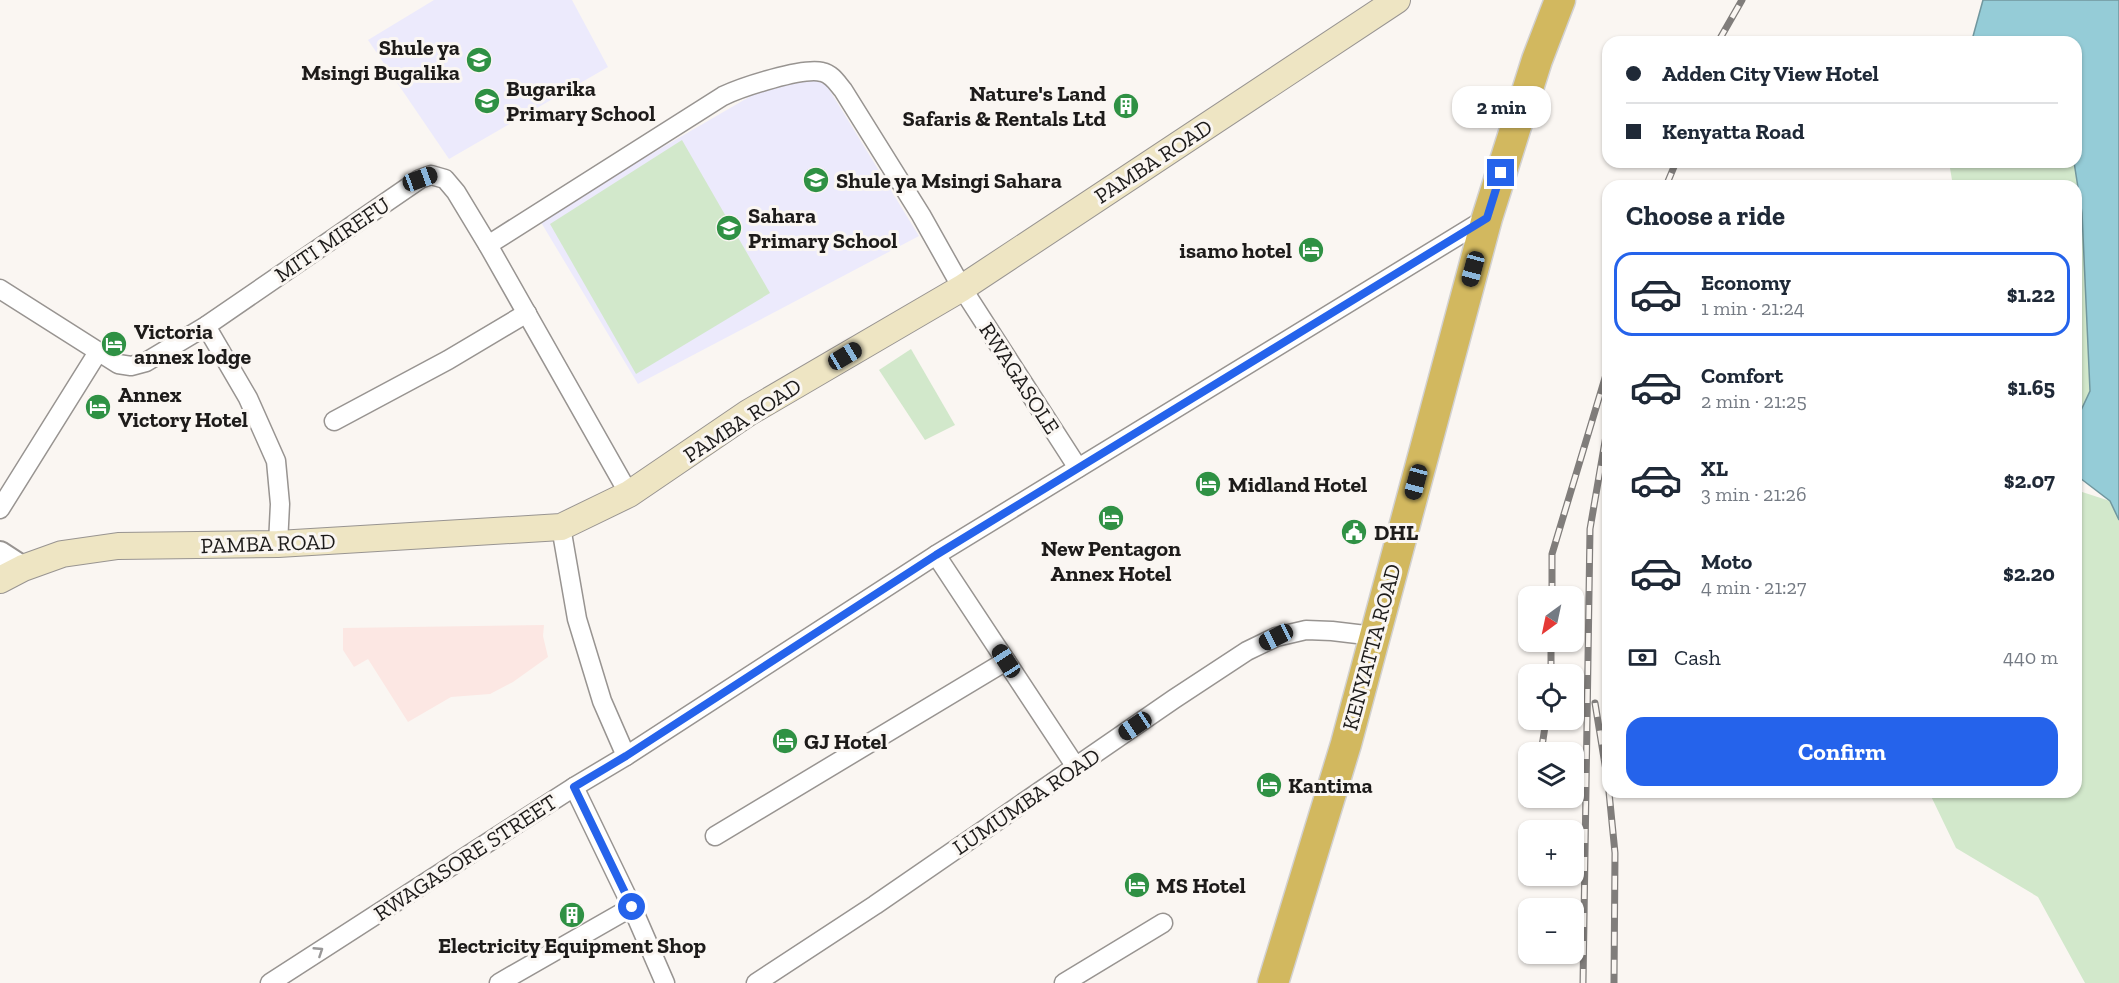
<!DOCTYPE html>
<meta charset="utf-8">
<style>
body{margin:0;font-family:"Zilla Slab",serif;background:#f2f2f3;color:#1f2937;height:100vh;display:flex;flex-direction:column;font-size:22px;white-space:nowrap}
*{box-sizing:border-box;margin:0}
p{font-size:20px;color:#747a83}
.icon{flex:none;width:33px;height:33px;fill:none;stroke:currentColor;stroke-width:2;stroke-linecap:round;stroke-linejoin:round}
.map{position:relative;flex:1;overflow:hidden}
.drawer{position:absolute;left:1602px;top:180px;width:480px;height:618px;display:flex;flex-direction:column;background:#fff;border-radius:18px;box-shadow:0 2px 4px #0004}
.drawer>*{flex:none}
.banner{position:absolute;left:1602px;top:36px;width:480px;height:132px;border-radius:18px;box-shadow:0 2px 4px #0004;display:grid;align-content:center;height:132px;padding:0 24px;background:#fff}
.needle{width:39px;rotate:213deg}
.controls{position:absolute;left:1518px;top:586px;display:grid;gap:12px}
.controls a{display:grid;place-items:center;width:66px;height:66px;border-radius:12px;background:#fff;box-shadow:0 2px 4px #0004;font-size:30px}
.end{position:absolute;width:27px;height:27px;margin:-14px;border:8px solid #2563eb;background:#fff;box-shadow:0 0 0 3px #fff}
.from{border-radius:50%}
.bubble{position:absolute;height:42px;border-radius:18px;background:#fff;box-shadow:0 2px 4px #0004;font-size:20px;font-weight:700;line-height:42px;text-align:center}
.car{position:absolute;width:18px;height:36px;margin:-18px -9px;border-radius:8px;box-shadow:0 0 4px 2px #0007;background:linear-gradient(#222 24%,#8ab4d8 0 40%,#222 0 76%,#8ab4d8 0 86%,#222 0)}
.banner b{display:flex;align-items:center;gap:21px;height:57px;font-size:22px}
.banner b+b{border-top:2px solid #e0e1e3}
.banner i{width:15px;height:15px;background:#1f2937}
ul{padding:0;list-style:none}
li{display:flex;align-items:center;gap:18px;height:84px;margin:0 12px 9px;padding:0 12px;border:3px solid transparent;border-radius:18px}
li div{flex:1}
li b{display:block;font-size:22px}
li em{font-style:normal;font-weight:700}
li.on{border-color:#2563eb}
li>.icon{width:54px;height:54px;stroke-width:1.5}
h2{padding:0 24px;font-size:27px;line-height:72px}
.pay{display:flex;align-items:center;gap:15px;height:66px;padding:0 24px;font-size:22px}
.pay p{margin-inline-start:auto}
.cta{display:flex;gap:12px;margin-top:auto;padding:12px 24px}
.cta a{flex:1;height:69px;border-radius:18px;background:#2563eb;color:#fff;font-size:24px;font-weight:700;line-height:69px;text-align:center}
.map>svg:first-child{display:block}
.industrial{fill:#fce7e3}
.education{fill:#eceafc}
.green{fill:#d2e8cb}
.water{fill:#95ccd7;stroke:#71979e;stroke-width:1.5}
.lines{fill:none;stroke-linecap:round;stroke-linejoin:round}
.minor-casing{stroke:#989491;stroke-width:21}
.tertiary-casing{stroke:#989491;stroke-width:26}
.secondary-casing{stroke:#989491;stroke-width:28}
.trunk-casing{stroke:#d2d1d1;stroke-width:33}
.minor{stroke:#fff;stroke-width:18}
.tertiary{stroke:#fff;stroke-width:22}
.secondary{stroke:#eee5c3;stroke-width:26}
.trunk{stroke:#d2b85f;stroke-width:30}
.rail-casing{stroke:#807d7b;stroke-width:7}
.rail{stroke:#faf6f2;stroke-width:4.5;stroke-dasharray:14;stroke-linecap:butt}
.oneway{stroke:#999898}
.route{stroke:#2563eb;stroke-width:8}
.labels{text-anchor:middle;stroke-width:6;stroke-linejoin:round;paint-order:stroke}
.poi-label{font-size:22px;font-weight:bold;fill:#1d1b1a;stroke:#faf6f2;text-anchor:start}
.street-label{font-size:22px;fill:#1d1b1a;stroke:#faf6f2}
</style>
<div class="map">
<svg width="2119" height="983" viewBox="0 0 2119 983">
<rect width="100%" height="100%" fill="#faf6f2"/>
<!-- industrial -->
<polygon class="industrial" points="544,625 543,636 548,657 513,682 490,694 451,697 408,722 368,659 354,667 343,650 343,628"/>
<!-- education -->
<g class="education">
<polygon points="434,0 572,0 608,67 449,159 368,40"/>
<polygon points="821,76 919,236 638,384 539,219 756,93"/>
</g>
<!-- green -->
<g class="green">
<polygon points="682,140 770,293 636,374 550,224"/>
<polygon points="1949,162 2074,162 2082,213 2090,391 2076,421 2076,186 1953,186"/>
<polygon points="911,349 955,425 925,440 879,370"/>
<polygon points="2076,490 2110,501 2119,520 2119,983 2085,983 2038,897 1956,848 1929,792 2076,792"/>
</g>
<!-- water -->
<polygon class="water" points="1983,0 2119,0 2119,520 2110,501 2076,475 2076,421 2090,391 2082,213 2074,162 2076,162 2076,42 1973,42 1972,40"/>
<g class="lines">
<!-- minor casing -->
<g class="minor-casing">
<g id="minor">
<path d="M488 245 723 96C742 87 803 67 822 72 832 74 837 83 843 90L921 215 962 288 1078 468"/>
<polyline points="0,289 118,364 131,366 146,362 206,326 420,179 431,175 445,179 456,192 488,245 629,494"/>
<polyline points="206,326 248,398 276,461 280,504 278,544"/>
<polyline points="334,421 448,360 527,313"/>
<polyline points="0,509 98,352"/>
<polyline points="561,527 577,619 602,701 626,756"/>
<polyline points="936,555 1076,767"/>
<polyline points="574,787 632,907 665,983"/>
<polyline points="715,836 1006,661"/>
<polyline points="270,983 574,787 626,756 936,555 1487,218"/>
<polyline points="499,983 632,907"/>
<polyline points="756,983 875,905 1174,699 1247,651 1276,637 1306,630 1332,631 1374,636"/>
<polyline points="1064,983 1163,923"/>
</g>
</g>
<!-- tertiary casing -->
<g class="tertiary-casing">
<polyline id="tertiary" points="0,553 23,568"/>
</g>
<!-- secondary casing -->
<g class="secondary-casing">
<polyline id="secondary" points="0,580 23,568 62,554 118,546 278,544 561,527 629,494 748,413 962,288 1397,0"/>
</g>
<!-- trunk casing -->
<g class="trunk-casing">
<polyline id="trunk" points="1273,983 1346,744 1487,218 1537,60 1560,0"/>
</g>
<!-- minor -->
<use href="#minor" class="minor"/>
<!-- tertiary -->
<use href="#tertiary" class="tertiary"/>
<!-- secondary -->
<use href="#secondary" class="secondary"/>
<!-- trunk -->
<use href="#trunk" class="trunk"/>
<!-- rail casing -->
<g class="rail-casing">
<g id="rail">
<polyline points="1718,42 1742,0"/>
<polyline points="1666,186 1676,162"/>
<polyline points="1552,597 1552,554 1608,368"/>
<polyline points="1551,675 1551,642"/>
<polyline points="1595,703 1608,783"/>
<polyline points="1541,753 1546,720"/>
<polyline points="1609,792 1615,853 1614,983"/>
<polyline points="1583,983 1590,529 1608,424"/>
</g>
</g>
<!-- rail -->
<use href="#rail" class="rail"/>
</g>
<!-- one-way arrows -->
<defs><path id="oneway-chevron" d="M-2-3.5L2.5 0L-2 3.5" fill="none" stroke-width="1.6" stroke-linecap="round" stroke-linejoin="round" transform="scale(1.5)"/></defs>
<use class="oneway" href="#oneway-chevron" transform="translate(319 951) rotate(-33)"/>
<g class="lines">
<!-- route -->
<polyline class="route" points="632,907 574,787 626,756 936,555 1487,218 1501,173"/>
</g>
<!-- icons -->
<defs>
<g id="school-disc" transform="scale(1.35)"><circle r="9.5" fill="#2f9144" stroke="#faf6f2"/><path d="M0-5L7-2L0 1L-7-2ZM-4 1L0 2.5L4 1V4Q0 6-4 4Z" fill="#fff"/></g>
<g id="building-disc" transform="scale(1.35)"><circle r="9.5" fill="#2f9144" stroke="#faf6f2"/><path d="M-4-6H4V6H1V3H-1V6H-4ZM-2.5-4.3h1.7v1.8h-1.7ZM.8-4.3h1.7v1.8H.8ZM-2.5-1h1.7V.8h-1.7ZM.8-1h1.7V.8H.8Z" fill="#fff"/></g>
<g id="hotel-disc" transform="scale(1.35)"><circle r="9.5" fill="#2f9144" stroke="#faf6f2"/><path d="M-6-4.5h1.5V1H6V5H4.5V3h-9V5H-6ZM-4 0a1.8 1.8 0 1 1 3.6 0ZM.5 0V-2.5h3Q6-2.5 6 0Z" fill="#fff"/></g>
<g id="civic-disc" transform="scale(1.35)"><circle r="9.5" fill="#2f9144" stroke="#faf6f2"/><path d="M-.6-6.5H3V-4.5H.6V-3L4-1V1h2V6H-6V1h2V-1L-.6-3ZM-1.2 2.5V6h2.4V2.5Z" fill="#fff"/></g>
</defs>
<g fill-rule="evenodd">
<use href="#school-disc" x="479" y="60"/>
<use href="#school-disc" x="487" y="101"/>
<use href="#building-disc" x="1126" y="106"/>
<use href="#school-disc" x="816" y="180"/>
<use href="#school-disc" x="729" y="228"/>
<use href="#hotel-disc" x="1311" y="250"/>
<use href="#hotel-disc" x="114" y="344"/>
<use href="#hotel-disc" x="98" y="407"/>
<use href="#hotel-disc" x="1208" y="484"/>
<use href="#hotel-disc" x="1111" y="518"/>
<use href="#civic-disc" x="1354" y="532"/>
<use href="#hotel-disc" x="785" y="741"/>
<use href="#hotel-disc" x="1269" y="785"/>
<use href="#hotel-disc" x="1137" y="885"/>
<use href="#building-disc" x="572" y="915"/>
</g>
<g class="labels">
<!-- poi labels -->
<g class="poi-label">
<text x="460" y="55" text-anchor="end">Shule ya<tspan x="460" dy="25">Msingi Bugalika</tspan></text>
<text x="506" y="96">Bugarika<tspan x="506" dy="25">Primary School</tspan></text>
<text x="1106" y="101" text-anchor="end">Nature's Land<tspan x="1106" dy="25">Safaris &amp; Rentals Ltd</tspan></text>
<text x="836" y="188">Shule ya Msingi Sahara</text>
<text x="748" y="223">Sahara<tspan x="748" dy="25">Primary School</tspan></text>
<text x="1292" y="258" text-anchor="end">isamo hotel</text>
<text x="134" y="339">Victoria<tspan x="134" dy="25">annex lodge</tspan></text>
<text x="118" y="402">Annex<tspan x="118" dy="25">Victory Hotel</tspan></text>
<text x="1228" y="492">Midland Hotel</text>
<text x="1374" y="540">DHL</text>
<text x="1111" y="556" text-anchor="middle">New Pentagon<tspan x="1111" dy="25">Annex Hotel</tspan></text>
<text x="804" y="749">GJ Hotel</text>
<text x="1288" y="793">Kantima</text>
<text x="1156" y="893">MS Hotel</text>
<text x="572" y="953" text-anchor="middle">Electricity Equipment Shop</text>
</g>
<!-- street labels -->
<g class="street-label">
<text transform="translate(1153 161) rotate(-33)" y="8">PAMBA ROAD</text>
<text transform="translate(332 239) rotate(-34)" y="8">MITI MIREFU</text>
<text transform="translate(1020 378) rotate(57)" y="8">RWAGASOLE</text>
<text transform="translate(742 420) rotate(-33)" y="8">PAMBA ROAD</text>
<text transform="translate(268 543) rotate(-2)" y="8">PAMBA ROAD</text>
<text transform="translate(1371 647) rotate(-75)" y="8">KENYATTA ROAD</text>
<text transform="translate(1026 801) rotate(-34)" y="8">LUMUMBA ROAD</text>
<text transform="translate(465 857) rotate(-33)" y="8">RWAGASORE STREET</text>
</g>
</g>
</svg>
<div class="controls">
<a><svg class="needle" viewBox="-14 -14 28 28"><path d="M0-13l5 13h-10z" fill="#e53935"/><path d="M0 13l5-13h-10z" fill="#747a83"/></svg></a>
<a><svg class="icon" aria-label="locate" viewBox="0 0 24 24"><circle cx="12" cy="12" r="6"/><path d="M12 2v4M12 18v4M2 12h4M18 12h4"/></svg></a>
<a><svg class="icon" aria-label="layers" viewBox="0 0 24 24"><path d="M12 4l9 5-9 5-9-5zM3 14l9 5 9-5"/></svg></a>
<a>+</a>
<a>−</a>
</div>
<i class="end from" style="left:632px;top:907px"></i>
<i class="end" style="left:1501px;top:173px"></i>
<div class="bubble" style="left:1452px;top:86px;width:99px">2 min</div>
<i class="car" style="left:420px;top:179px;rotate:70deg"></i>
<i class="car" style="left:1473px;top:269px;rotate:195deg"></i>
<i class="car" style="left:845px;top:356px;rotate:59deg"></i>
<i class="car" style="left:1416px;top:482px;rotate:195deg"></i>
<i class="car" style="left:1276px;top:637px;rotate:243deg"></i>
<i class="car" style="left:1006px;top:661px;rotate:327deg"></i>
<i class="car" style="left:1135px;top:726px;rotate:236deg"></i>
<div class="banner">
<b><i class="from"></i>Adden City View Hotel</b>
<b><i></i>Kenyatta Road</b>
</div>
<section class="drawer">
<h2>Choose a ride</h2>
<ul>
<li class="on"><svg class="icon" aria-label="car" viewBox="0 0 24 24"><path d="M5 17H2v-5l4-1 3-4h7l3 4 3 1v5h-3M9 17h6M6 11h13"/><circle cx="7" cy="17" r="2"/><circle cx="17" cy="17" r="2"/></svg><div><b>Economy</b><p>1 min · 21:24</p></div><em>$1.22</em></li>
<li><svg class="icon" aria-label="car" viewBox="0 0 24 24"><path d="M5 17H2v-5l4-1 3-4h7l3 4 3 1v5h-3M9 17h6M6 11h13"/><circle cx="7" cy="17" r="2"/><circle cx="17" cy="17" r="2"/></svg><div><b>Comfort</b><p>2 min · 21:25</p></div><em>$1.65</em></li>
<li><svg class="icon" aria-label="car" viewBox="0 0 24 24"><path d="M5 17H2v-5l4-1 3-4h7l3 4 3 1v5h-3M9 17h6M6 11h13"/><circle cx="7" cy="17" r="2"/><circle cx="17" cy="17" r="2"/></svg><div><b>XL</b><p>3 min · 21:26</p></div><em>$2.07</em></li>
<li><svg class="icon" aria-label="car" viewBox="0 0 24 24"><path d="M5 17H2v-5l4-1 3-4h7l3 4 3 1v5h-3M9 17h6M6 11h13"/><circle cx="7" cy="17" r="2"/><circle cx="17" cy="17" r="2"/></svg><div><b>Moto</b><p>4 min · 21:27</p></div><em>$2.20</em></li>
</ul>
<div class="pay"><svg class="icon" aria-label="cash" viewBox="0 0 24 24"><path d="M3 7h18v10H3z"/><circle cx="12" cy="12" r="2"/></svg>Cash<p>440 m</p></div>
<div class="cta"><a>Confirm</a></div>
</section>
</div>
